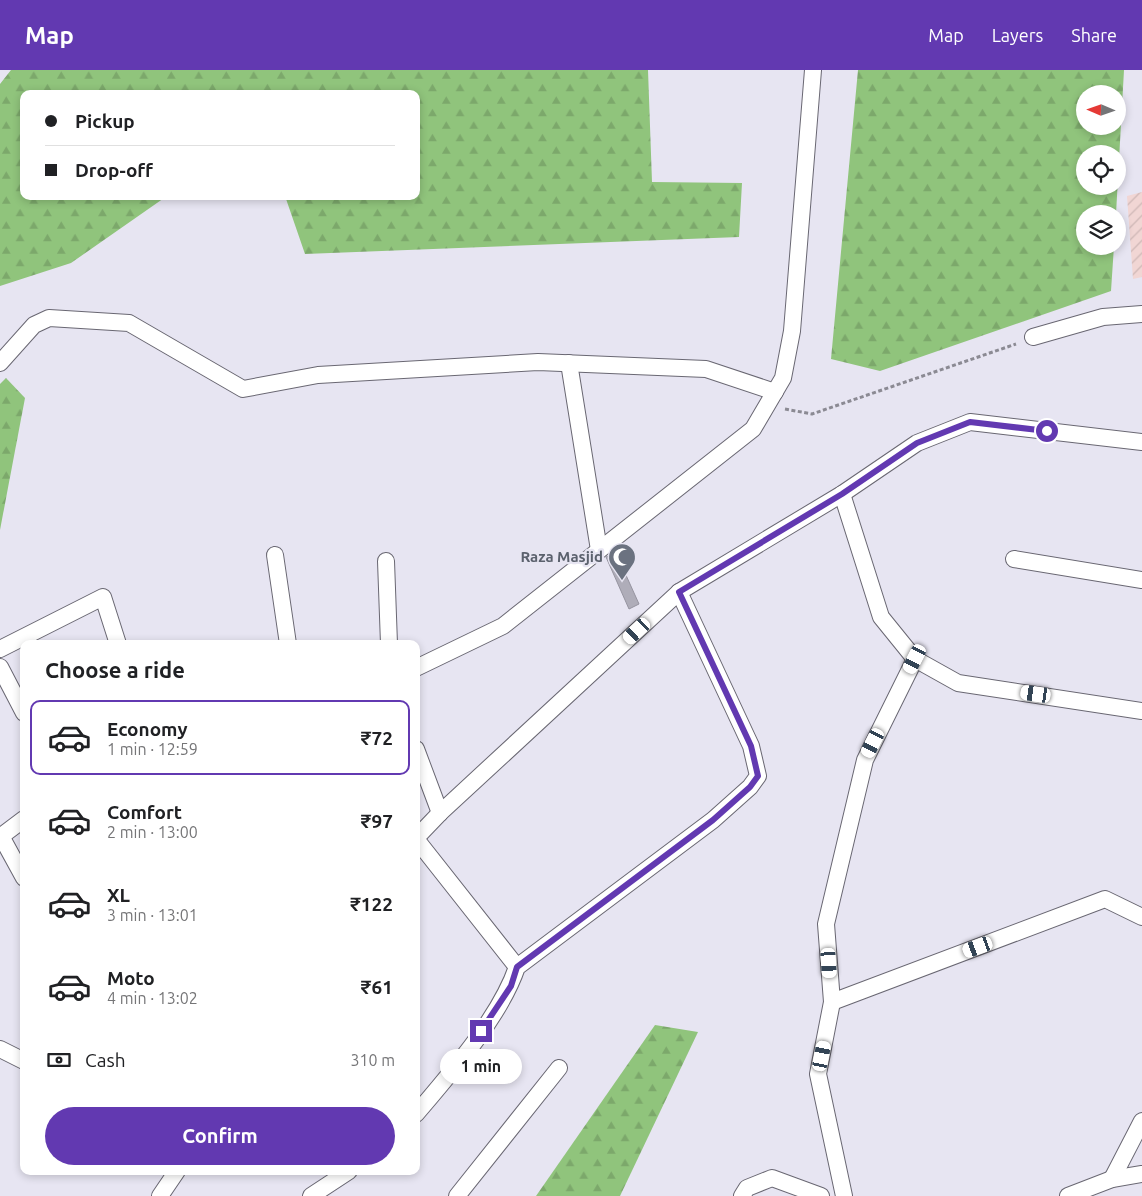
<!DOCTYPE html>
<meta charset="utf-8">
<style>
body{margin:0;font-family:Ubuntu,sans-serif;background:#f6f6f6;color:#202124;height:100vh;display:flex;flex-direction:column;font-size:19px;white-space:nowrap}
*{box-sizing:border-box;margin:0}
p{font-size:16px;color:#757577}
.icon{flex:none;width:28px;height:28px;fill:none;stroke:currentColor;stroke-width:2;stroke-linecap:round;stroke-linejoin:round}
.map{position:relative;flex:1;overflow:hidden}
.panel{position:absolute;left:20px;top:570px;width:400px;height:535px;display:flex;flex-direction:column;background:#fff;border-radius:10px;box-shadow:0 2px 8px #0003}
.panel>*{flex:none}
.banner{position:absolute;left:20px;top:20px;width:400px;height:110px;border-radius:10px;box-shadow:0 2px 8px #0003;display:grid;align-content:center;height:110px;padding:0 25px;background:#fff}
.needle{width:32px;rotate:272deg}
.tools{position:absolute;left:1076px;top:15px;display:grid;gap:10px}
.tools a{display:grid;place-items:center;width:50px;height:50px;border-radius:50%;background:#fff;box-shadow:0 2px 8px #0003;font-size:25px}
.end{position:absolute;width:22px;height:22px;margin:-11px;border:6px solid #6239b1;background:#fff;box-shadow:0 0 0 2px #fff}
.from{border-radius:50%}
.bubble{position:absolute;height:35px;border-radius:18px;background:#fff;box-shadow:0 2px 8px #0003;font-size:16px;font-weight:700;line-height:35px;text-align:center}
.car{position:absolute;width:15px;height:30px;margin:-15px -8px;border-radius:6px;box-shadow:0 0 4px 1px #0007;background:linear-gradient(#fff 24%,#345 0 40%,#fff 0 76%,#345 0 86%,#fff 0)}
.banner b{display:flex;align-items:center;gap:18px;height:48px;font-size:19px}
.banner b+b{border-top:1px solid #e0e0e0}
.banner i{width:12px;height:12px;background:#202124}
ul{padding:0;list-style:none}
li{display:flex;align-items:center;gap:15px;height:75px;margin:0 10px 8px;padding:0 15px;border:2px solid transparent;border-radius:10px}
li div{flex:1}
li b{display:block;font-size:19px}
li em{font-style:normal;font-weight:700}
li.selected{border-color:#6239b1}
li>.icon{width:45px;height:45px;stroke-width:1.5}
h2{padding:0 25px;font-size:22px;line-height:60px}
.pay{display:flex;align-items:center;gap:12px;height:55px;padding:0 25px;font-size:19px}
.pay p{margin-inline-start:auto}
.action{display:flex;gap:10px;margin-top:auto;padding:10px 25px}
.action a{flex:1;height:58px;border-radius:30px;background:#6239b1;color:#fff;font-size:20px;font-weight:700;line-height:58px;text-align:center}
header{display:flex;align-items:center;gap:30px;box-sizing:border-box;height:70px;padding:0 25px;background:#6239b1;color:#fff}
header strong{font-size:24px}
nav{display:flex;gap:28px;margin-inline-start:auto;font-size:18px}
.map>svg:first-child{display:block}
.industrial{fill:url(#industrial-furrows)}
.forest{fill:url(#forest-firs);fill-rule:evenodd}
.building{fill:#afadb9;stroke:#9694a0}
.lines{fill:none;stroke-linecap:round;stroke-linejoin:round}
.street-casing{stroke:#696772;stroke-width:18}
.path{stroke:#8b8a93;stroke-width:3;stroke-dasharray:4 2.5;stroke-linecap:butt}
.street{stroke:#fff;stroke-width:16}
.route{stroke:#6239b1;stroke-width:6}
.labels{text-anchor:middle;stroke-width:4.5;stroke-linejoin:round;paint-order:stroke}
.worship-label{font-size:15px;font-weight:bold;fill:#5b616d;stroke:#e7e5f2;text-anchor:end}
</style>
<header>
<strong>Map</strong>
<nav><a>Map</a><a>Layers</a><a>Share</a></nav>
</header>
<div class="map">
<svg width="1142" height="1126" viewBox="0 0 1142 1126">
<defs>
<pattern id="industrial-furrows" width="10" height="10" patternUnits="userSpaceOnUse" patternTransform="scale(1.25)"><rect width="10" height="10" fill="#f1d6d4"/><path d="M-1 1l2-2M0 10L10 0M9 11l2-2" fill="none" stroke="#ceb7b6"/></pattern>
<pattern id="forest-firs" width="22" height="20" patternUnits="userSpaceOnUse" patternTransform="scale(1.25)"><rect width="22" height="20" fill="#90c47c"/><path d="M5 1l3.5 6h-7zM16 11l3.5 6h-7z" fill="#7ca86b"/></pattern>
</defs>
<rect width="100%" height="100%" fill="#e7e5f2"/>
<!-- industrial -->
<polygon class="industrial" points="1142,122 1142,207 1133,209 1127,126"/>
<!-- forest -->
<g class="forest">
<polygon points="11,0 648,0 652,112 742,113 739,167 305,184 285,126 416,126 416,24 24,24 24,126 167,126 71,193 0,216 0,14"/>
<path d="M858 0H1124L1116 144H1085V176H1114L1111 221 880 301 831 289ZM1085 24H1118V56H1085ZM1085 84H1118V116H1085Z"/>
<polygon points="6,308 25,328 0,460 0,314"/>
<polygon points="655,955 698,962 620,1126 536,1126"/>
</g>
<!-- building -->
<polygon class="building" points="616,483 639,534 629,539 606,487"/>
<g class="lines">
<!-- street casing -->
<g class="street-casing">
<g id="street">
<polyline points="1033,267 1103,247 1142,244"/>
<polyline points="0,293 34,255 49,248 129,253 243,319 318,305 538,292 706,299 775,322"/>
<polyline points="569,293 599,480"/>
<polyline points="842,424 881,547 915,589 958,613 1142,641"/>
<polyline points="275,485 288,574"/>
<polyline points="1014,489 1142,510"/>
<polyline points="386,491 389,574"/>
<polyline points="0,579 103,527 118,574"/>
<polyline points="0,597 24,643"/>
<polyline points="416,598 503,556 753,359 783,308 792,261 813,0"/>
<polyline points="416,679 440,743"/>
<polyline points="1,766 24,808"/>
<polyline points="0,767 24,749"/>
<polyline points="416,768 440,743 679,522 842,424 917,373 970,352 1142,372"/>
<polyline points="416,769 517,897"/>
<polyline points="832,932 1105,829 1142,847"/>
<polyline points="0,979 24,991"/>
<path d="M416 1044C450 1004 500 947 517 897L713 750 750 717 758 706 751 676 679 522"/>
<polyline points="1112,1109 1142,1051"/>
<polyline points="160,1126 177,1101"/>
<polyline points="311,1126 349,1101"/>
<polyline points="457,1126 559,998"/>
<polyline points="742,1126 747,1118 772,1108 821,1126"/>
<polyline points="844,1126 818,1004 832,932 826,854 865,690 915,589"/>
<polyline points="1068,1126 1112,1109 1142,1104"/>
</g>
</g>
<!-- path -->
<polyline class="path" points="785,339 812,344 1016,274"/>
<!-- street -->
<use href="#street" class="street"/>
</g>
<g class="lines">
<!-- route -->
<polyline class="route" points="481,961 511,916 517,897 713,750 750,717 758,706 751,676 679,522 842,424 917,373 970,352 1047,361"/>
</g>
<!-- icons -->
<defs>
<g id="mosque-pin" transform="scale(1.4375)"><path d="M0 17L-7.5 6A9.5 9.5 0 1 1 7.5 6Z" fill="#6b7280" stroke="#e7e5f2"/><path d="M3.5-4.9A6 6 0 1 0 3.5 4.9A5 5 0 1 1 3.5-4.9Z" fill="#fff"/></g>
</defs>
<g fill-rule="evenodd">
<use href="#mosque-pin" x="622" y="487"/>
</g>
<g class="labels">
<!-- worship labels -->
<g class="worship-label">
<text x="603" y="492">Raza Masjid</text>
</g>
</g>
</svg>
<div class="tools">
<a><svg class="needle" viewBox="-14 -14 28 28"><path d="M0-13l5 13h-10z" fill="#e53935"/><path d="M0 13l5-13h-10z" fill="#757577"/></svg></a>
<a><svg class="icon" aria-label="locate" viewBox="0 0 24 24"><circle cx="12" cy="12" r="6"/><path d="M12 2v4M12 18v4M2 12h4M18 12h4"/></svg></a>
<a><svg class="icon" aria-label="layers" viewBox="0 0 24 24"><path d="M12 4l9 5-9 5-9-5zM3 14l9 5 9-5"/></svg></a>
</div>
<i class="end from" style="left:1047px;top:361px"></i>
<i class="end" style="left:481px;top:961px"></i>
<div class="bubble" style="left:440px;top:979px;width:82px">1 min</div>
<i class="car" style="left:637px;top:561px;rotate:227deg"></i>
<i class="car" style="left:915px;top:589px;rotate:207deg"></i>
<i class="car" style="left:1036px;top:624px;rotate:278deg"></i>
<i class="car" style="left:873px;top:673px;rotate:207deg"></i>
<i class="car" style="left:978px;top:877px;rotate:250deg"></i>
<i class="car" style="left:829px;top:893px;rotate:176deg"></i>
<i class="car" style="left:822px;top:986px;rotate:11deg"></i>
<div class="banner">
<b><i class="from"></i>Pickup</b>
<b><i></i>Drop-off</b>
</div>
<section class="panel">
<h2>Choose a ride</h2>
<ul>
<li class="selected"><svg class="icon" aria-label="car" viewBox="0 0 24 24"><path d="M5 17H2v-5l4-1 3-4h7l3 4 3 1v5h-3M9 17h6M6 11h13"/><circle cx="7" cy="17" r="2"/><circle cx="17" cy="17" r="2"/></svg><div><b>Economy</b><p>1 min · 12:59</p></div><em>₹72</em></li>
<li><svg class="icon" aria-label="car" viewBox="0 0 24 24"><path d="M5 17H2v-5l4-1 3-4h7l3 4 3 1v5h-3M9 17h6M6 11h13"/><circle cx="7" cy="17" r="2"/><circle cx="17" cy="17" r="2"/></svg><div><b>Comfort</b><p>2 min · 13:00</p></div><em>₹97</em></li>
<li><svg class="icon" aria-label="car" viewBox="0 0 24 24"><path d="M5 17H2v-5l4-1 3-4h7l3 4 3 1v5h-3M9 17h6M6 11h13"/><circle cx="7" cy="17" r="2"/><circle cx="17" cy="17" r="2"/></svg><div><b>XL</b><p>3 min · 13:01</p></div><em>₹122</em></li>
<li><svg class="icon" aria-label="car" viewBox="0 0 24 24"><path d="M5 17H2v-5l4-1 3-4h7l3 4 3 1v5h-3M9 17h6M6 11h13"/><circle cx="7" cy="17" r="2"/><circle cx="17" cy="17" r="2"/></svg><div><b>Moto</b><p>4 min · 13:02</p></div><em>₹61</em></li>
</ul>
<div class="pay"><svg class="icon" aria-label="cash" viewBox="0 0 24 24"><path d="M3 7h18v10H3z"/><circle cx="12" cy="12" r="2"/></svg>Cash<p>310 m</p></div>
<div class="action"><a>Confirm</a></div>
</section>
</div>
